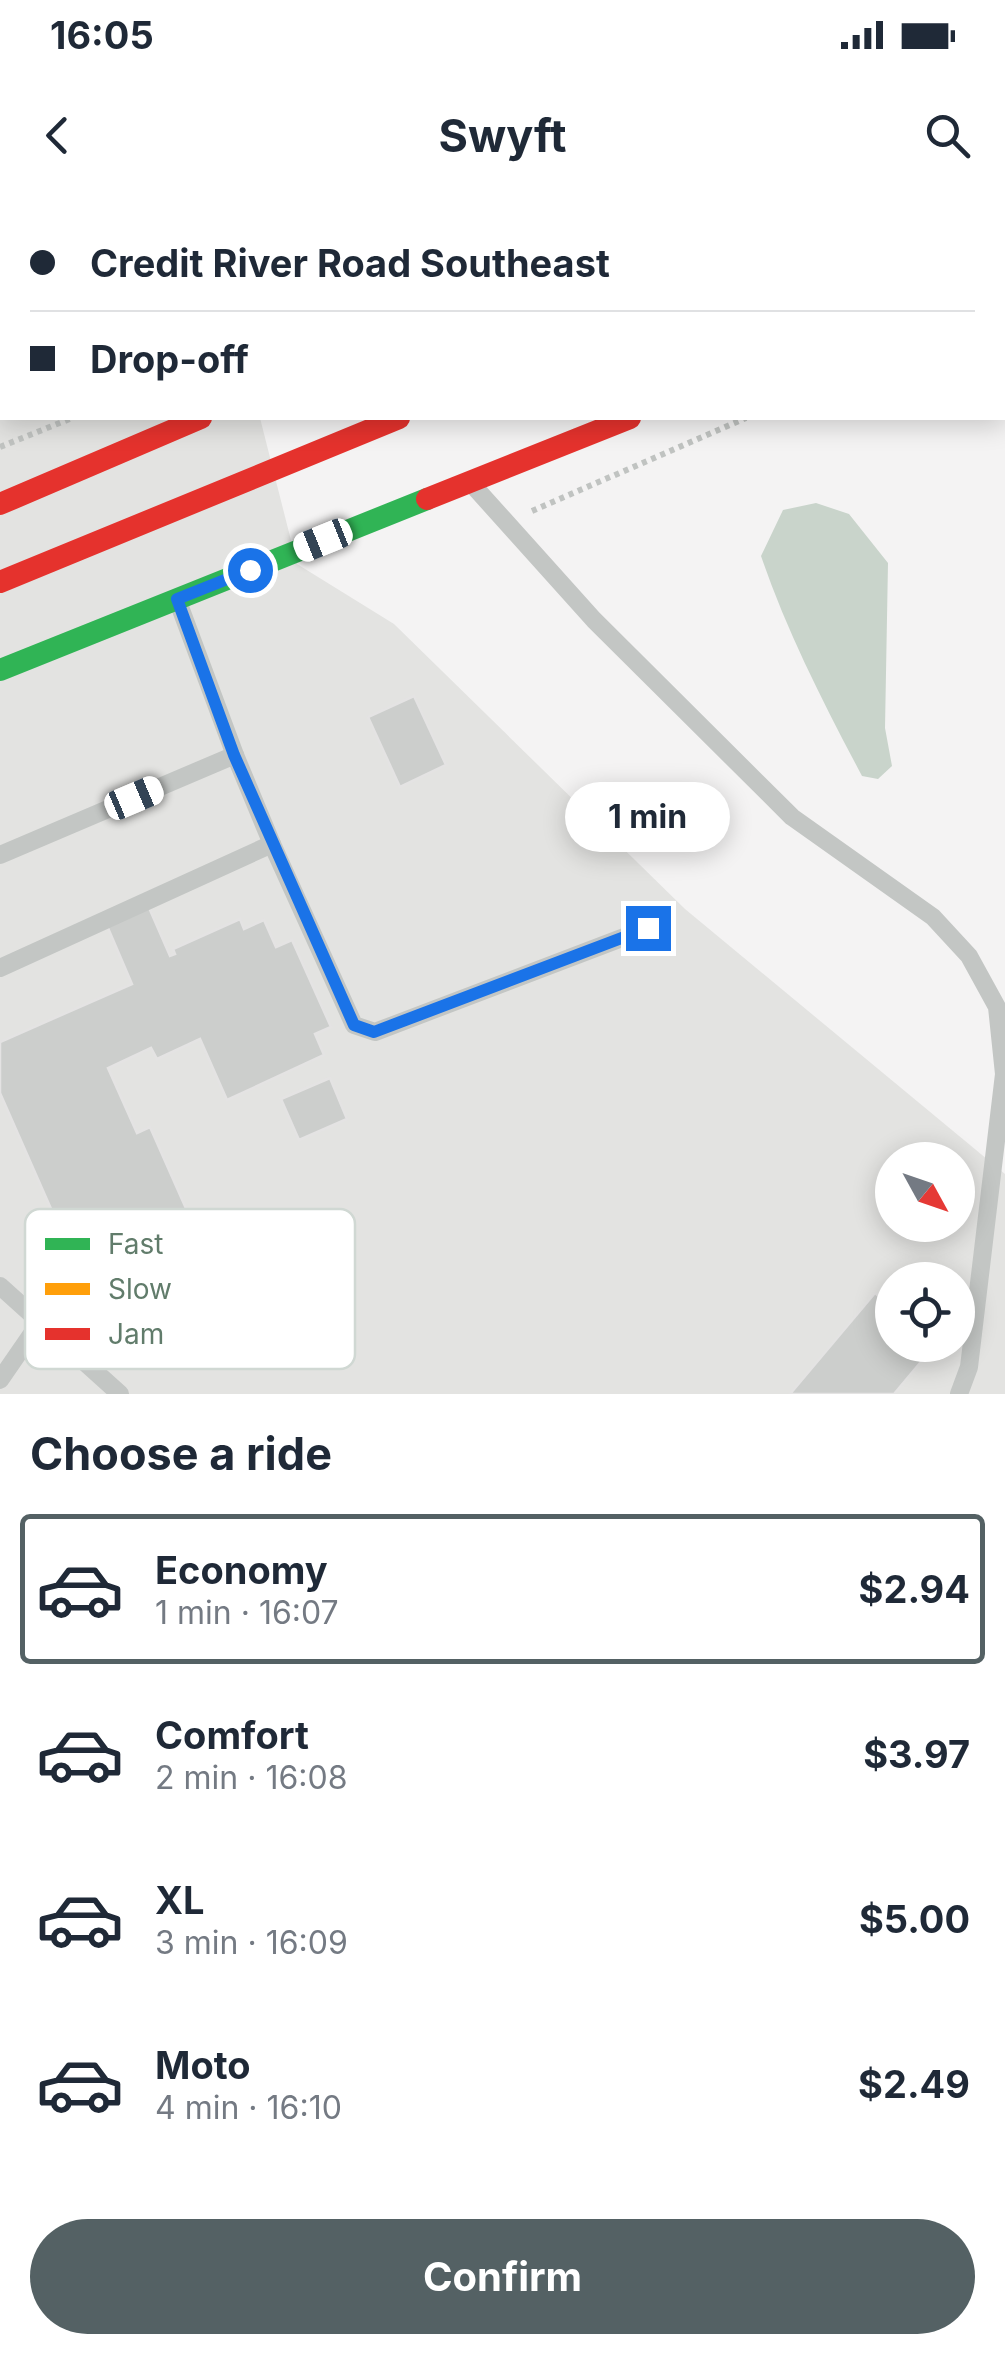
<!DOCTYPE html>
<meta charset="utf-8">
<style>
body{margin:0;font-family:Inter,sans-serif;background:#f2f2f3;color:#1f2937;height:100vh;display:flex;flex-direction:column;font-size:38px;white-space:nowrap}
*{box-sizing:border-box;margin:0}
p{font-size:32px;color:#747a83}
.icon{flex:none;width:55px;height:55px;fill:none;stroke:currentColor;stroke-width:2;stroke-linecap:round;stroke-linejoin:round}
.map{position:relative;height:1194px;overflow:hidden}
.details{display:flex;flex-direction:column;background:#fff;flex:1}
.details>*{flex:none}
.top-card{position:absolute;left:0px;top:0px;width:1005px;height:220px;box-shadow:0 5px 25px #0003;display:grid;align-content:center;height:220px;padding:0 30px;background:#fff}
.needle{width:65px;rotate:130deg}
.tools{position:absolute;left:875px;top:942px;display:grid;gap:20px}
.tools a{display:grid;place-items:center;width:100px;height:100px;border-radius:50%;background:#fff;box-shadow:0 5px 25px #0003;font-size:50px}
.end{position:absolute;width:45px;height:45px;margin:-22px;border:12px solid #1a73e8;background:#fff;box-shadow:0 0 0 5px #fff}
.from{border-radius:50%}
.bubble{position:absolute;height:70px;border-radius:35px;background:#fff;box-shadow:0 5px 25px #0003;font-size:32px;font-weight:700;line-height:70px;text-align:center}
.car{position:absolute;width:30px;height:60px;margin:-30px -15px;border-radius:12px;box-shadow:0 0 8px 2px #0007;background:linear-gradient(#fff 24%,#345 0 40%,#fff 0 76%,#345 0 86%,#fff 0)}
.top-card b{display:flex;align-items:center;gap:35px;height:95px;font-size:38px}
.top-card b+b{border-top:2px solid #e0e1e3}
.top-card i{width:25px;height:25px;background:#1f2937}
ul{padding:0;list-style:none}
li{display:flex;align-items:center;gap:30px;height:150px;margin:0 20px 15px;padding:0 10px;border:5px solid transparent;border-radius:10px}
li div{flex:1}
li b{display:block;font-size:38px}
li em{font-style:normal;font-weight:700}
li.active{border-color:#546164}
li>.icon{width:90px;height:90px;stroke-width:1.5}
h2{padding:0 30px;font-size:45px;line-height:120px}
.primary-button{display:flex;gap:20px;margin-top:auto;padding:20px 30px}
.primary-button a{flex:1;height:115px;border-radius:60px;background:#546164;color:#fff;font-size:40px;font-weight:700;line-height:115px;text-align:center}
.status{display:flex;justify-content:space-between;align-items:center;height:70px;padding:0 50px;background:#fff;direction:ltr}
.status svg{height:28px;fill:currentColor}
header{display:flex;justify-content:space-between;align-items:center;height:130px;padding:0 30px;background:#fff;font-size:45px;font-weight:700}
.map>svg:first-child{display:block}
.built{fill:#e3e3e1;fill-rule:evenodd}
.water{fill:#c9d4cb}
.building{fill:#cccecc;stroke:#e4e3e3;stroke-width:2.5}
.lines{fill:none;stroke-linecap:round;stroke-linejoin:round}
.path{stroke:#c0c3c1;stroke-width:6;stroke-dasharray:5 5;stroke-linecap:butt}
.lane{stroke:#c3c6c4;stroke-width:18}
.street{stroke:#c3c6c4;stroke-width:32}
.fast{stroke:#30b455;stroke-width:22}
.slow{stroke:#ff9f0a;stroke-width:22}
.jam{stroke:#e5322d;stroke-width:22}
.route{stroke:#1a73e8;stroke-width:12}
.key{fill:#fff;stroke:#d0d8d3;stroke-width:2.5}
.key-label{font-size:28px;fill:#617c6b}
</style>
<div class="status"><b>16:05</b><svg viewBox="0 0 49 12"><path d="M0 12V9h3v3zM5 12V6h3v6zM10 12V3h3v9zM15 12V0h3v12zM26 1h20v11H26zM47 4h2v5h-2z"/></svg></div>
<header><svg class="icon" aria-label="back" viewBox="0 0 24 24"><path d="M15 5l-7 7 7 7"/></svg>Swyft<svg class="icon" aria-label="search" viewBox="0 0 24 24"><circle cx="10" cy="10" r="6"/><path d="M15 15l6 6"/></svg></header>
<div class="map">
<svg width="1005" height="1194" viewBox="0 0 1005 1194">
<rect width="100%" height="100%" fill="#f4f3f3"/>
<!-- built -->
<path class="built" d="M0 0H203L2 2V218H260L297 364 394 424 685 709 1005 974V1194H0ZM892 960H958V1025H892ZM892 1080H958V1145H892Z"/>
<!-- water -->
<path class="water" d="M816 303 849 314 888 363 885 528 892 566 878 579 862 576C824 504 787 432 761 356L783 310Z"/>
<!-- building -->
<g class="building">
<polygon points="2,47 2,151 0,152 0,48"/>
<polygon points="414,496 446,565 400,587 368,517"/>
<polygon points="147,703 170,756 175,754 173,749 240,719 244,729 264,720 276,747 292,740 331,827 315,834 324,855 227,900 200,839 157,859 151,848 108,868 137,933 150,927 192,1022 207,1015 234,1077 153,1113 127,1054 111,1062 104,1044 86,1052 76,1030 63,1036 0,893 0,842 132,784 105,721"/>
<polygon points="330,878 347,919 299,940 281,899"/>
<polygon points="875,1093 892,1107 892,1145 935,1145 894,1194 790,1194"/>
</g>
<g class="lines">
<!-- path -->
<g class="path">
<polyline points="581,2 587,0"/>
<polyline points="1002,43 1005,42"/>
<polyline points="1002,148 1005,148"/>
<polyline points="0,247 72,218"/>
<polyline points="532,311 746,218"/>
</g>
<!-- lane -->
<g class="lane">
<polyline points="470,282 594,420 792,617 933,717 969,756 997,807 1004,874 969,1167 959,1194"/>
<polyline points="272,644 354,825 375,832 648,728"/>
<polyline points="0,655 235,555 177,399"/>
<polyline points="0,768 272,644 235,555"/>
<polyline points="0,1086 120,1194"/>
<polyline points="0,1180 40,1122"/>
</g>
<!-- street -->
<g class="street">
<polyline points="269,0 270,2"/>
<polyline points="1002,107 1005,107"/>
</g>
<!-- fast -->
<g class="fast">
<polyline points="720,2 726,0"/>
<polyline points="0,470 427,299"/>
</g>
<!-- slow -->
<polyline class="slow" points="926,2 932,0"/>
<!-- jam -->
<g class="jam">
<polyline points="427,299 630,218"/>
<polyline points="0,304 201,218"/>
<polyline points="0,382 399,218"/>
</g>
</g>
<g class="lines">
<!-- route -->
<polyline class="route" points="250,370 177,399 234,555 354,825 374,832 648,728"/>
</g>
<!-- legend -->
<rect x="25" y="1009" width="330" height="160" rx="15" class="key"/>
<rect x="45" y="1038" width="45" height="12" fill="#30b455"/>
<rect x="45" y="1083" width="45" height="12" fill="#ff9f0a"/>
<rect x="45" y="1128" width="45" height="12" fill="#e5322d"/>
<g class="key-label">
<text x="108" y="1054">Fast</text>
<text x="108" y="1099">Slow</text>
<text x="108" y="1144">Jam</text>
</g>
</svg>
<div class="tools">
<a><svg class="needle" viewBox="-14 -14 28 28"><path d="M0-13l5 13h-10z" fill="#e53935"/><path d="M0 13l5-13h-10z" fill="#747a83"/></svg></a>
<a><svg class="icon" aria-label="locate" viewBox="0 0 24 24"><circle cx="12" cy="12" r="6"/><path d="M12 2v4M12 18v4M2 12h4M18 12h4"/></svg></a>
</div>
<i class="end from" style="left:250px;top:370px"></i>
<i class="end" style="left:648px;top:728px"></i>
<div class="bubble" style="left:565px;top:582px;width:165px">1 min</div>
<i class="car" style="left:323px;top:340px;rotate:248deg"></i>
<i class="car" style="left:134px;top:598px;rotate:67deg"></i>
<div class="top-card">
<b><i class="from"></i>Credit River Road Southeast</b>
<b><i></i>Drop-off</b>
</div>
</div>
<section class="details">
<h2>Choose a ride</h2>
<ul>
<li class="active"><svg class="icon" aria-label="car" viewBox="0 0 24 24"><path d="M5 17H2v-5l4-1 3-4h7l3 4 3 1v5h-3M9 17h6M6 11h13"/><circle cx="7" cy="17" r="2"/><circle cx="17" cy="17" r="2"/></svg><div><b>Economy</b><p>1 min · 16:07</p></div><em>$2.94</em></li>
<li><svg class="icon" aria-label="car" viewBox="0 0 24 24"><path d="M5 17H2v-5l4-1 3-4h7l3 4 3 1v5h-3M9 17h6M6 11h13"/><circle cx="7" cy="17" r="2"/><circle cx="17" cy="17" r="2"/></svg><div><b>Comfort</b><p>2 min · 16:08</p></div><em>$3.97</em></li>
<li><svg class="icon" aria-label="car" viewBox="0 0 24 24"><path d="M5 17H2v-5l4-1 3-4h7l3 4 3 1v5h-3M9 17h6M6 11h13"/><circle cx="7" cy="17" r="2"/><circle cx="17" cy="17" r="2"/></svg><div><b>XL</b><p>3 min · 16:09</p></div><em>$5.00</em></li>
<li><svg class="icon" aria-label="car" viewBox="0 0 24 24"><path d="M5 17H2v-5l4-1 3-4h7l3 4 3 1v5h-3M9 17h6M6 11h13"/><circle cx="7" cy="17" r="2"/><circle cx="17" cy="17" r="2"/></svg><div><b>Moto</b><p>4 min · 16:10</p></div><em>$2.49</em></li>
</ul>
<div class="primary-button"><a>Confirm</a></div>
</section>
